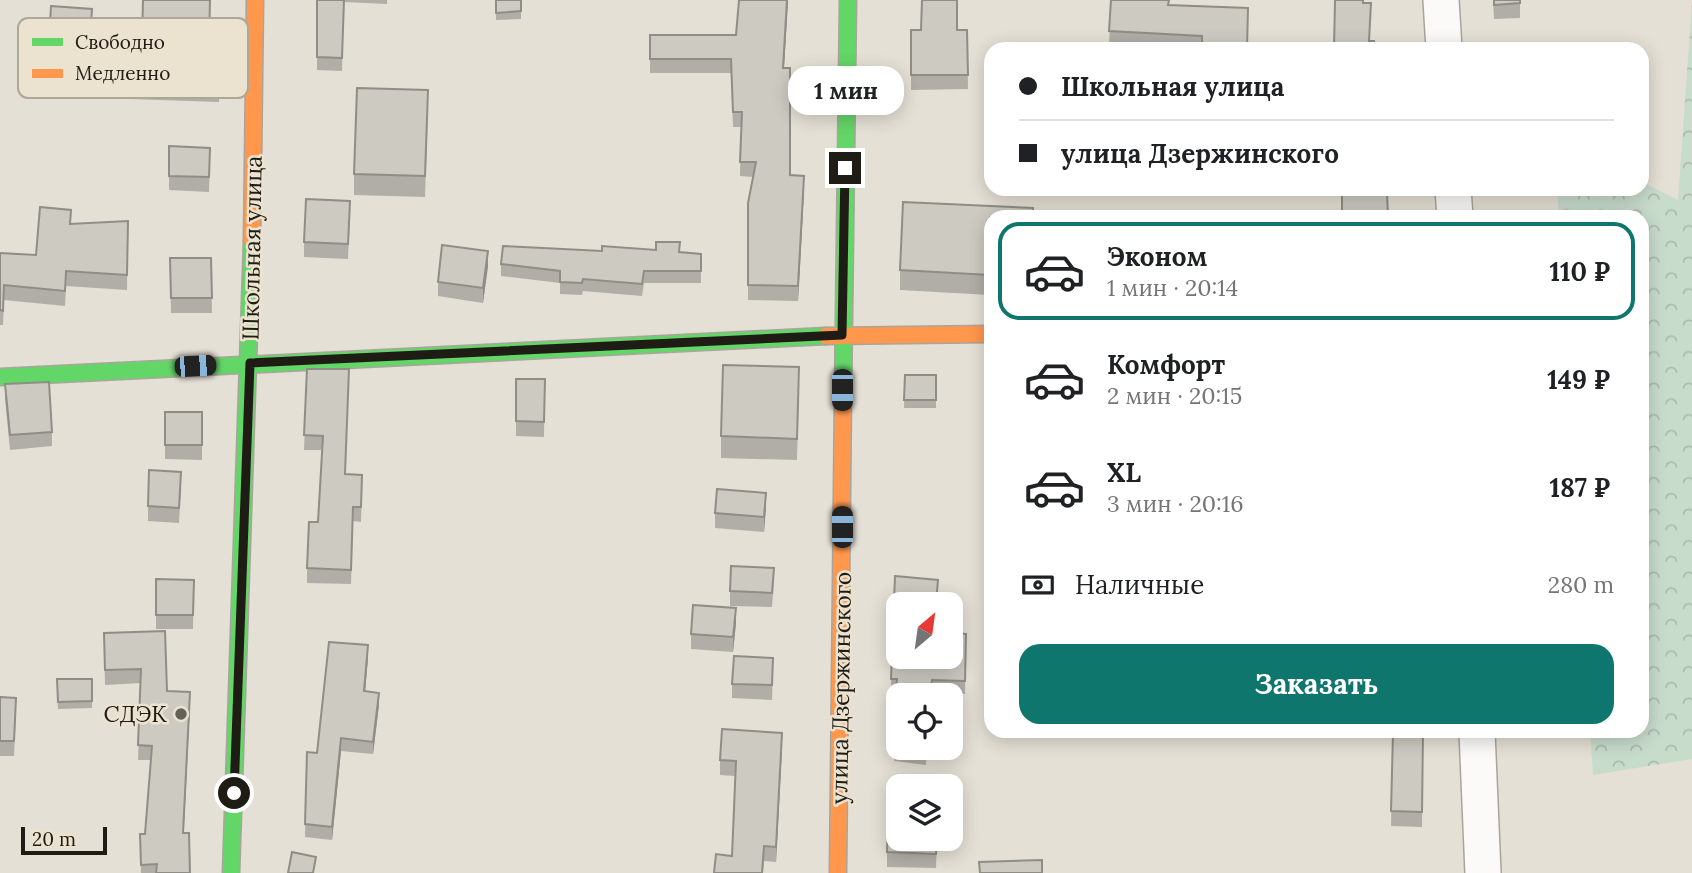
<!DOCTYPE html>
<html lang="ru">
<meta charset="utf-8">
<style>
body{margin:0;font-family:Lora,serif;background:#f2f2f2;color:#202124;height:100vh;display:flex;flex-direction:column;font-size:26px;white-space:nowrap}
*{box-sizing:border-box;margin:0}
p{font-size:23px;color:#757577}
.icon{flex:none;width:38px;height:38px;fill:none;stroke:currentColor;stroke-width:2;stroke-linecap:round;stroke-linejoin:round}
.map{position:relative;flex:1;overflow:hidden}
.sheet{position:absolute;left:984px;top:210px;width:665px;height:528px;display:flex;flex-direction:column;background:#fff;border-radius:21px;box-shadow:0 4px 18px #0003}
.sheet>*{flex:none}
.top-card{position:absolute;left:984px;top:42px;width:665px;height:154px;border-radius:21px;box-shadow:0 4px 18px #0003;display:grid;align-content:center;height:154px;padding:0 35px;background:#fff}
.needle{width:46px;rotate:29deg}
.controls{position:absolute;left:886px;top:592px;display:grid;gap:14px}
.controls a{display:grid;place-items:center;width:77px;height:77px;border-radius:14px;background:#fff;box-shadow:0 4px 18px #0003;font-size:35px}
.scale{position:absolute;left:21px;bottom:18px;width:86px;box-sizing:border-box;padding-left:7px;border:4px solid #1f1c15;border-top:0;font-size:19px;line-height:24px;white-space:nowrap;color:#1f1c15;-webkit-text-stroke:5px #ebe2cf;paint-order:stroke}
.end{position:absolute;width:32px;height:32px;margin:-16px;border:9px solid #1f1c15;background:#fff;box-shadow:0 0 0 4px #fff}
.from{border-radius:50%}
.bubble{position:absolute;height:49px;border-radius:21px;background:#fff;box-shadow:0 4px 18px #0003;font-size:23px;font-weight:700;line-height:49px;text-align:center}
.car{position:absolute;width:21px;height:42px;margin:-21px -10px;border-radius:9px;box-shadow:0 0 5px 2px #0007;background:linear-gradient(#222 24%,#8ab4d8 0 40%,#222 0 76%,#8ab4d8 0 86%,#222 0)}
.top-card b{display:flex;align-items:center;gap:24px;height:66px;font-size:26px}
.top-card b+b{border-top:2px solid #e0e0e0}
.top-card i{width:18px;height:18px;background:#202124}
ul{padding:12px 0 0;list-style:none}
li{display:flex;align-items:center;gap:21px;height:98px;margin:0 14px 10px;padding:0 21px;border:4px solid transparent;border-radius:21px}
li div{flex:1}
li b{display:block;font-size:26px}
li em{font-style:normal;font-weight:700}
li.active{border-color:#0f766e}
li>.icon{width:63px;height:63px;stroke-width:1.5}
.pay{display:flex;align-items:center;gap:18px;height:77px;padding:0 35px;font-size:26px}
.pay p{margin-inline-start:auto}
.action{display:flex;gap:14px;margin-top:auto;padding:14px 35px}
.action a{flex:1;height:80px;border-radius:21px;background:#0f766e;color:#fff;font-size:28px;font-weight:700;line-height:80px;text-align:center}
.map>svg:first-child{display:block}
.forest{fill:url(#forest-crowns)}
.lines{fill:none;stroke-linecap:round;stroke-linejoin:round}
.street-casing{stroke:#a9a59c;stroke-width:38}
.fast-casing{stroke:#a9a59c;stroke-width:19}
.slow-casing{stroke:#a9a59c;stroke-width:19}
.street{stroke:#fbfaf9;stroke-width:35}
.fast{stroke:#63d668;stroke-width:16}
.slow{stroke:#ff974d;stroke-width:16}
.wall{fill:#b0aea6}
.shaded-wall{fill:#908d87}
.building{fill:#cdcac1;stroke:#908d87;stroke-width:2}
.route{stroke:#1f1c15;stroke-width:9}
.poi-dot{fill:#646158;stroke:#ebe2cf;stroke-width:2.5}
.labels{text-anchor:middle;stroke-width:5;stroke-linejoin:round;paint-order:stroke}
.street-label{font-size:23px;fill:#1f1c15;stroke:#ebe2cf}
.poi-label{font-size:23px;fill:#1f1c15;stroke:#ebe2cf;text-anchor:end}
.key{fill:#ebe2cf;stroke:#aea797;stroke-width:2}
.key-label{font-size:19px;fill:#1f1c15}
</style>
<div class="map">
<svg width="1692" height="873" viewBox="0 0 1692 873">
<defs>
<pattern id="forest-crowns" width="20" height="18" patternUnits="userSpaceOnUse" patternTransform="scale(1.75)"><rect width="20" height="18" fill="#c8dccc"/><path d="M2 6a3 3 0 1 1 6 0M12 15a3 3 0 1 1 6 0" fill="none" stroke="#abbcae"/></pattern>
</defs>
<rect width="100%" height="100%" fill="#e5e0d5"/>
<!-- forest -->
<polygon class="forest" points="1692,0 1692,759 1593,775 1590,732 1642,732 1642,217 1559,217 1557,189 1642,189 1642,182 1678,200"/>
<g class="lines">
<!-- street casing -->
<g class="street-casing">
<g id="street">
<polyline points="1441,0 1444,49"/>
<polyline points="1453,189 1455,217"/>
<polyline points="1477,732 1483,873"/>
</g>
</g>
<!-- fast casing -->
<g class="fast-casing">
<g id="fast">
<polyline points="0,377 826,336"/>
<polyline points="843,395 848,0"/>
<polyline points="231,873 252,241"/>
</g>
</g>
<!-- slow casing -->
<g class="slow-casing">
<g id="slow">
<polyline points="252,241 255,0"/>
<polyline points="826,336 990,334"/>
<polyline points="838,873 843,395"/>
</g>
</g>
<!-- street -->
<use href="#street" class="street"/>
<!-- fast -->
<use href="#fast" class="fast"/>
<!-- slow -->
<use href="#slow" class="slow"/>
</g>
<!-- wall -->
<g class="wall">
<polygon points="317,0 387,0 387,4 344,2 342,71 317,70"/>
<polygon points="496,0 521,0 521,19 496,20"/>
<polygon points="788,0 784,68 790,175 804,190 798,301 748,300 748,203 753,177 740,176 741,127 733,127 731,73 650,73 650,35 736,35"/>
<polygon points="1111,0 1169,0 1169,5 1247,49 1184,49 1109,45"/>
<polygon points="1493,0 1520,0 1520,18 1494,19"/>
<polygon points="92,23 90,58 49,56 49,41"/>
<polygon points="911,30 967,30 968,89 911,90"/>
<polygon points="131,39 209,42 220,59 219,102 130,99"/>
<polygon points="428,111 425,197 354,195 354,174"/>
<polygon points="169,146 210,163 209,192 169,190"/>
<polygon points="350,216 348,259 304,257 304,242"/>
<polygon points="990,217 990,295 900,290 900,270"/>
<polygon points="128,221 127,290 66,286 65,306 4,300 3,325 0,325 0,253 36,255 71,224"/>
<polygon points="679,252 701,254 701,283 644,283 642,296 583,291 582,295 560,294 560,283 501,276 501,264"/>
<polygon points="170,258 211,258 212,313 171,313"/>
<polygon points="488,266 483,303 438,296 438,282"/>
<polygon points="307,369 345,474 362,489 361,522 353,521 351,584 307,583 307,568 318,522 322,450 304,450"/>
<polygon points="905,375 936,375 936,408 904,408"/>
<polygon points="516,379 545,379 544,437 516,436"/>
<polygon points="5,384 52,432 52,446 10,450 5,399"/>
<polygon points="799,388 797,460 721,458 721,436"/>
<polygon points="165,412 202,412 202,460 165,459"/>
<polygon points="181,486 179,523 148,521 148,506"/>
<polygon points="766,507 764,532 715,528 715,513"/>
<polygon points="895,576 938,580 937,604 898,604 898,656 950,656 950,633 966,634 965,694 932,693 932,695 898,695 898,747 927,747 926,765 894,761 897,725 894,725 896,692 891,692 891,679"/>
<polygon points="156,579 194,580 193,629 156,629"/>
<polygon points="774,582 772,607 730,606 730,591"/>
<polygon points="736,623 733,652 691,649 691,634"/>
<polygon points="104,633 167,691 190,706 183,833 190,873 141,873 140,834 145,834 151,760 138,760 141,683 105,685"/>
<polygon points="368,658 365,691 379,705 373,754 341,751 332,840 305,837 307,752 317,753"/>
<polygon points="773,672 772,700 732,698 732,684"/>
<polygon points="57,679 92,679 92,708 58,709"/>
<polygon points="0,697 16,713 14,756 0,756"/>
<polygon points="1393,733 1423,734 1422,827 1391,826"/>
<polygon points="782,747 776,862 764,861 763,873 714,873 732,856 735,776 720,775 720,760"/>
<polygon points="937,838 936,868 887,867 887,852"/>
</g>
<!-- shaded-wall -->
<g class="shaded-wall">
<polygon points="787,0 788,0 783,83 783,68"/>
<polygon points="804,176 804,190 798,301 798,286"/>
<polygon points="488,251 488,266 483,303 483,288"/>
<polygon points="766,493 766,507 764,532 764,517"/>
<polygon points="736,608 736,623 733,652 733,637"/>
<polygon points="368,645 368,658 364,704 364,691"/>
<polygon points="190,692 190,706 183,847 183,833"/>
<polygon points="379,693 379,705 373,754 373,742"/>
<polygon points="782,733 782,747 776,862 776,847"/>
<polygon points="341,738 341,751 332,840 332,827"/>
</g>
<!-- building -->
<g class="building">
<polygon points="143,0 210,0 209,42 220,42 219,85 130,82 131,39 142,39"/>
<polygon points="317,0 344,0 342,58 317,57"/>
<polygon points="496,0 521,0 521,11 496,13"/>
<polygon points="739,0 787,0 783,68 790,68 790,175 804,176 798,286 748,285 748,203 756,162 740,162 742,112 733,112 731,59 650,59 650,35 736,35"/>
<polygon points="922,0 957,0 957,30 967,30 968,75 911,75 911,30 921,30"/>
<polygon points="1111,0 1169,0 1168,5 1248,8 1247,49 1202,49 1202,36 1109,31"/>
<polygon points="1335,0 1363,0 1363,3 1371,3 1369,41 1374,41 1375,49 1334,49"/>
<polygon points="1494,0 1520,0 1520,3 1494,5"/>
<polygon points="51,6 92,9 90,43 49,41"/>
<polygon points="357,88 428,90 425,176 354,174"/>
<polygon points="169,146 210,148 209,177 169,176"/>
<polygon points="1342,192 1387,192 1388,217 1342,217"/>
<polygon points="306,199 350,201 348,244 304,242"/>
<polygon points="903,202 1033,208 1033,217 990,217 990,275 900,270"/>
<polygon points="40,207 71,210 70,224 128,221 127,275 66,271 65,291 4,285 3,311 0,310 0,253 36,255"/>
<polygon points="656,242 680,242 679,252 701,254 701,271 644,271 642,284 583,279 582,283 560,282 560,271 501,264 503,246 602,251 602,246 656,250"/>
<polygon points="442,245 488,251 483,288 438,282"/>
<polygon points="170,258 211,258 212,298 171,298"/>
<polygon points="723,365 799,367 797,439 721,436"/>
<polygon points="307,369 349,369 345,474 362,475 361,507 353,507 351,570 307,568 309,522 318,522 323,436 304,435"/>
<polygon points="905,375 936,375 936,400 904,400"/>
<polygon points="516,379 545,379 544,422 516,421"/>
<polygon points="49,382 52,432 10,435 5,384"/>
<rect x="165" y="412" width="37" height="33"/>
<polygon points="149,470 181,472 179,508 148,506"/>
<polygon points="717,489 766,493 764,517 715,513"/>
<polygon points="731,566 774,568 772,593 730,591"/>
<polygon points="895,576 938,580 936,604 898,604 898,656 950,656 950,633 966,634 965,681 932,680 930,695 898,695 898,712 894,712 897,679 891,679"/>
<polygon points="156,579 194,580 193,615 156,615"/>
<polygon points="693,605 736,608 733,637 691,634"/>
<polygon points="165,631 167,691 190,692 183,833 189,833 190,873 156,873 157,864 141,865 140,834 145,834 152,746 138,745 141,669 105,670 104,633"/>
<polygon points="329,642 368,645 364,691 379,693 373,742 341,738 332,827 305,824 307,752 317,753"/>
<polygon points="734,656 773,658 772,685 732,684"/>
<polygon points="57,679 92,679 92,701 58,702"/>
<polygon points="0,697 16,698 14,741 0,741"/>
<polygon points="898,713 898,747 926,747 926,752 894,748"/>
<polygon points="722,729 782,733 776,847 764,846 762,873 714,873 716,854 732,856 736,761 720,760"/>
<polygon points="1393,733 1423,734 1422,812 1391,811"/>
<polygon points="888,817 898,817 898,838 937,838 936,854 887,852"/>
<polygon points="292,852 316,857 313,873 288,873"/>
<polygon points="1042,860 1042,873 980,873 979,862"/>
</g>
<g class="lines">
<!-- route -->
<polyline class="route" points="234,793 250,363 842,335 845,168"/>
</g>
<!-- markers -->
<circle class="poi-dot" cx="181" cy="714" r="7"/>
<g class="labels">
<!-- street labels -->
<g class="street-label">
<text transform="translate(252 248) rotate(-89)" y="8">Школьная улица</text>
<text transform="translate(841 688) rotate(-89)" y="8">улица Дзержинского</text>
</g>
<!-- poi labels -->
<g class="poi-label">
<text x="167" y="722">СДЭК</text>
</g>
</g>
<!-- legend -->
<rect x="18" y="18" width="230" height="80" rx="10" class="key"/>
<rect x="32" y="38" width="31" height="8" fill="#63d668"/>
<rect x="32" y="69" width="31" height="9" fill="#ff974d"/>
<g class="key-label">
<text x="75" y="49">Свободно</text>
<text x="75" y="80">Медленно</text>
</g>
</svg>
<div class="controls">
<a><svg class="needle" viewBox="-14 -14 28 28"><path d="M0-13l5 13h-10z" fill="#e53935"/><path d="M0 13l5-13h-10z" fill="#757577"/></svg></a>
<a><svg class="icon" aria-label="locate" viewBox="0 0 24 24"><circle cx="12" cy="12" r="6"/><path d="M12 2v4M12 18v4M2 12h4M18 12h4"/></svg></a>
<a><svg class="icon" aria-label="layers" viewBox="0 0 24 24"><path d="M12 4l9 5-9 5-9-5zM3 14l9 5 9-5"/></svg></a>
</div>
<div class="scale">20 m</div>
<i class="end from" style="left:234px;top:793px"></i>
<i class="end" style="left:845px;top:168px"></i>
<div class="bubble" style="left:788px;top:66px;width:116px">1 мин</div>
<i class="car" style="left:195px;top:366px;rotate:87deg"></i>
<i class="car" style="left:842px;top:390px;rotate:180deg"></i>
<i class="car" style="left:842px;top:527px;rotate:0deg"></i>
<div class="top-card">
<b><i class="from"></i>Школьная улица</b>
<b><i></i>улица Дзержинского</b>
</div>
<section class="sheet">
<ul>
<li class="active"><svg class="icon" aria-label="car" viewBox="0 0 24 24"><path d="M5 17H2v-5l4-1 3-4h7l3 4 3 1v5h-3M9 17h6M6 11h13"/><circle cx="7" cy="17" r="2"/><circle cx="17" cy="17" r="2"/></svg><div><b>Эконом</b><p>1 мин · 20:14</p></div><em>110 ₽</em></li>
<li><svg class="icon" aria-label="car" viewBox="0 0 24 24"><path d="M5 17H2v-5l4-1 3-4h7l3 4 3 1v5h-3M9 17h6M6 11h13"/><circle cx="7" cy="17" r="2"/><circle cx="17" cy="17" r="2"/></svg><div><b>Комфорт</b><p>2 мин · 20:15</p></div><em>149 ₽</em></li>
<li><svg class="icon" aria-label="car" viewBox="0 0 24 24"><path d="M5 17H2v-5l4-1 3-4h7l3 4 3 1v5h-3M9 17h6M6 11h13"/><circle cx="7" cy="17" r="2"/><circle cx="17" cy="17" r="2"/></svg><div><b>XL</b><p>3 мин · 20:16</p></div><em>187 ₽</em></li>
</ul>
<div class="pay"><svg class="icon" aria-label="cash" viewBox="0 0 24 24"><path d="M3 7h18v10H3z"/><circle cx="12" cy="12" r="2"/></svg>Наличные<p>280 m</p></div>
<div class="action"><a>Заказать</a></div>
</section>
</div>
